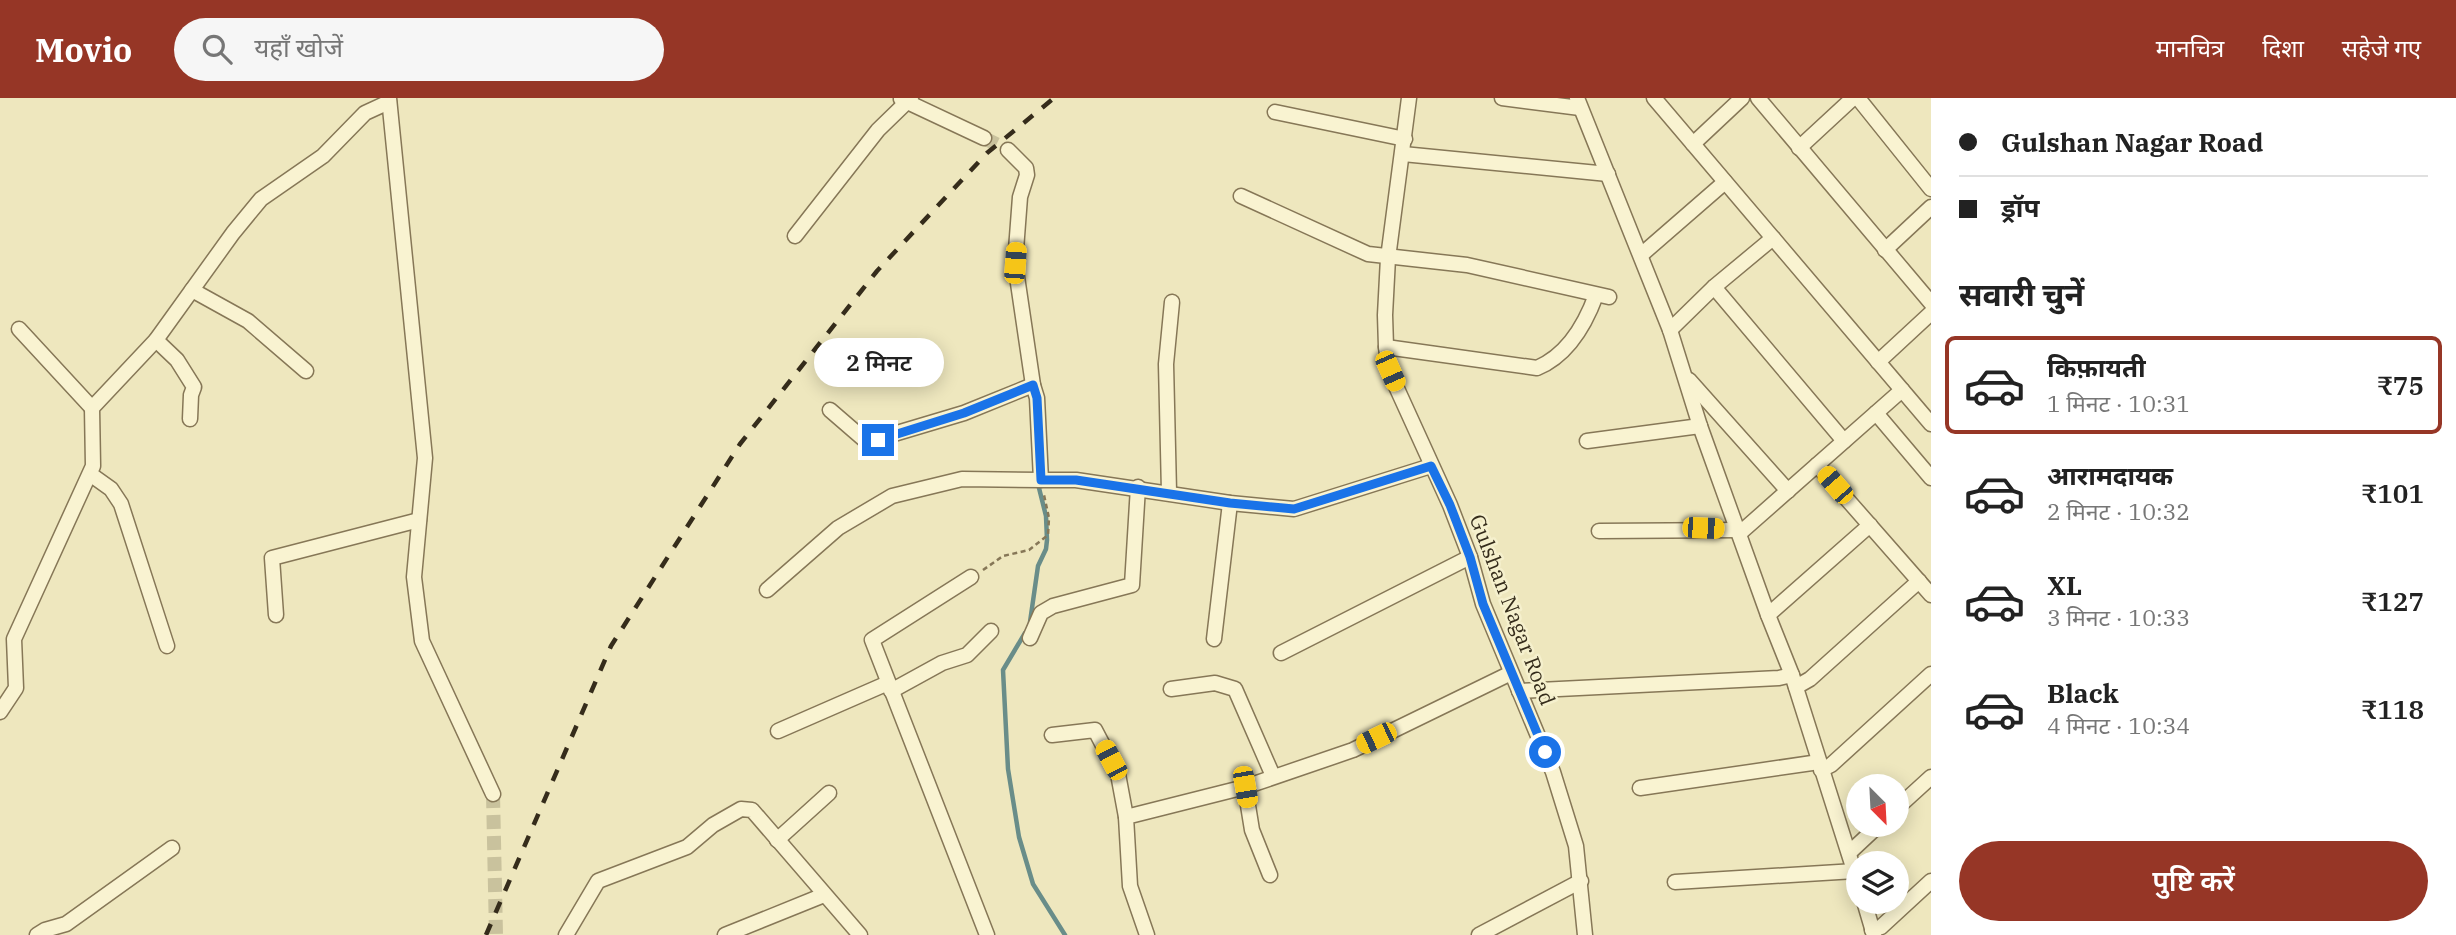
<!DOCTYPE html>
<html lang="hi">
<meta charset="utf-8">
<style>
body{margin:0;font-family:"IBM Plex Serif","Noto Sans Devanagari",serif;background:#f6f6f6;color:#222;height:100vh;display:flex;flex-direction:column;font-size:26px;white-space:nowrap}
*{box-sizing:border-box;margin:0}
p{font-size:23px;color:#767676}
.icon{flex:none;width:38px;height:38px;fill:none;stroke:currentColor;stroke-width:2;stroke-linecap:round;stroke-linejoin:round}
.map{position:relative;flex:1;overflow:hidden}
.panel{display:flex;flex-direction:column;background:#fff;width:525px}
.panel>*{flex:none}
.guide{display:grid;align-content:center;height:154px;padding:0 28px;background:#fff}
.needle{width:46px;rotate:156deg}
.buttons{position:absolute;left:1846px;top:676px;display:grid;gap:14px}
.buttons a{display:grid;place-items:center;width:63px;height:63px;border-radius:50%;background:#fff;box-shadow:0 4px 18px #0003;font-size:35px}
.end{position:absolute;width:32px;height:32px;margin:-16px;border:9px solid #1a73e8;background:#fff;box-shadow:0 0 0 4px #fff}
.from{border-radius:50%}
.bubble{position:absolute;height:49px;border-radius:24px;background:#fff;box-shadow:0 4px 18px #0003;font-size:23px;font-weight:600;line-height:49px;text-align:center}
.car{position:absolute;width:21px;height:42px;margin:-21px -10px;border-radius:9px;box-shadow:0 0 5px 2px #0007;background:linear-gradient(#f5c518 24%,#345 0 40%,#f5c518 0 76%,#345 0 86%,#f5c518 0)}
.guide b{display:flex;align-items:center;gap:24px;height:66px;font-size:26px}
.guide b+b{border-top:2px solid #e0e0e0}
.guide i{width:18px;height:18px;background:#222}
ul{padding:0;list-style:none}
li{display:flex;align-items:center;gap:21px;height:98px;margin:0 14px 10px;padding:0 14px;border:4px solid transparent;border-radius:10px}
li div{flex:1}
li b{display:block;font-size:26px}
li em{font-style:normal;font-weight:600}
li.selected{border-color:#963626}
li>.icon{width:63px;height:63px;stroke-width:1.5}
h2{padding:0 28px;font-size:32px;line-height:84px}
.action{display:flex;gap:14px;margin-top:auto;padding:14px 28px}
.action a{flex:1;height:80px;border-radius:42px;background:#963626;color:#fff;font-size:28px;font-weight:600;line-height:80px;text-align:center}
header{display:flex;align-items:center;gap:42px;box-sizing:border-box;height:98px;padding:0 35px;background:#963626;color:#fff}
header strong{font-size:33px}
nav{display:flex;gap:38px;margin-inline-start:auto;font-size:24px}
.search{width:490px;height:63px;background:#f6f6f6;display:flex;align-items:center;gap:18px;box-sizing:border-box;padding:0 24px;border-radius:38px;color:#767676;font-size:26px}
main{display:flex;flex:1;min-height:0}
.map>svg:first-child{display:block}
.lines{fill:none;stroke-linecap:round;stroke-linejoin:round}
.stream{stroke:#698d89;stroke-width:4.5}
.minor-tunnel{stroke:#c9c29d;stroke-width:14;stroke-dasharray:14 7;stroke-linecap:butt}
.minor-casing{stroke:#867757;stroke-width:17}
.path{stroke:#867757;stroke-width:2.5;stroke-dasharray:5 3.5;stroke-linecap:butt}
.minor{stroke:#f9f3d1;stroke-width:14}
.rail{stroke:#352c1b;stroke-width:4.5;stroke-dasharray:12 12;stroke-linecap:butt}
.route{stroke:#1a73e8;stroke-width:9}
.labels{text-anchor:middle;stroke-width:5;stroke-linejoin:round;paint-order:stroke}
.street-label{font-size:21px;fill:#352c1b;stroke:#f5f0cd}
</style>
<header>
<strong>Movio</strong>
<div class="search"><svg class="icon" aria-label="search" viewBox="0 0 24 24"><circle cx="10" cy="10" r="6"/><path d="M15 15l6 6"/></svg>यहाँ खोजें</div>
<nav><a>मानचित्र</a><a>दिशा</a><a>सहेजे गए</a></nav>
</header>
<main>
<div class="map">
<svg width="1931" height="837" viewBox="0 0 1931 837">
<rect width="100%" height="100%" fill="#eee7be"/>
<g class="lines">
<!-- stream -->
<g class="stream">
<polyline points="1030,524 1038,468 1046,451 1047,442 1046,418 1038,386"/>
<polyline points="1025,535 1003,572 1008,671 1019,739 1033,786 1065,837"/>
</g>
<!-- minor-tunnel -->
<g class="minor-tunnel">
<polyline points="984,40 1008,52"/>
<polyline points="493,696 496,837"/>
</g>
<!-- minor casing -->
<g class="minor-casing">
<g id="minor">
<polyline points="389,0 425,360 414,479 422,543 493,696"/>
<polyline points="1409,0 1388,160 1385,217 1386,249 1389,273 1450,407 1470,459 1483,506 1553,674 1576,748 1585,837"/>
<polyline points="1502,0 1580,10"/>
<polyline points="1577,0 1670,232 1700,328 1768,517 1792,577 1858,785"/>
<polyline points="1654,0 1931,326"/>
<polyline points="1758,0 1931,205"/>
<polyline points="1858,0 1931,91"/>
<polyline points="901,1 984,40"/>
<polyline points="1275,14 1405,41"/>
<polyline points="1693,46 1742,0"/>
<polyline points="1799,50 1853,0"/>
<polyline points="1403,56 1608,76"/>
<polyline points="1241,98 1368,156 1467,167 1609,199"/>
<polyline points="795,138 878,32 911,0"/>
<polyline points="1885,152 1931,109"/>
<polyline points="1641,157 1725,84"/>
<polyline points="1714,189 1844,343"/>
<polyline points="192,192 248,223 306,273"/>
<polyline points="19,231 92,310"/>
<polyline points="1670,232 1714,189 1773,140"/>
<polyline points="156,242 177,262 194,289 191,297 190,321"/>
<path d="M1386 249 1537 270C1568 257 1585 227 1596 197"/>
<polyline points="1878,264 1931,215"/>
<polyline points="1689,282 1788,393"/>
<polyline points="830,312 867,344 964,315 1033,287"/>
<polyline points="1876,315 1931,380"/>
<polyline points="1587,343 1700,328"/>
<polyline points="1817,367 1931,497"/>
<polyline points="90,376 111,391 121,406 167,548"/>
<polyline points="1041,382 1076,382 1230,405 1294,411 1431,368"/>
<polyline points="1169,394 1166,266 1172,204"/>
<polyline points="1599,433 1739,432"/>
<polyline points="1740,435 1902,292"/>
<polyline points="971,479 872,542 987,837"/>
<polyline points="767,492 838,430 892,398 962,381 1041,382 1037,300 1033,287 1015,165 1020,99 1027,77 1026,70 1008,52"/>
<polyline points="276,517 272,460 419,422"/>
<polyline points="1768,517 1870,427"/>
<polyline points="1030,540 1041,515 1053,508 1132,487 1138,389"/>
<polyline points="1214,541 1230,405"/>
<polyline points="1281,555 1470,459"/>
<polyline points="1796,589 1810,581 1919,483"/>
<polyline points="1171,591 1215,585 1235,591 1273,678"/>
<polyline points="891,593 942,565 967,557 991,533"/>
<polyline points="1519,593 1779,580 1792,577"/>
<polyline points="0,614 16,590 14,541 93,368 92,310 156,242 233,135 261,101 323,58 365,15 389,4"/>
<polyline points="778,633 888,585"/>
<polyline points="1052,637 1095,632 1118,676 1126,719"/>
<polyline points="1821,672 1831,667 1931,576"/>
<polyline points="1245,689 1252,732 1270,777"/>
<polyline points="1640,690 1819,664"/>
<polyline points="1897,710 1931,679"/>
<polyline points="777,742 829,695"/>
<polyline points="1849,755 1880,726"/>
<polyline points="1675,784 1855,773"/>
<polyline points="1864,803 1874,837"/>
<polyline points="1872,832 1881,829 1931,783"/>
<polyline points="37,837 45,832 66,826 172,750"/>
<polyline points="566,837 598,783 687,749 713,727 741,711 752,712 860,837"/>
<polyline points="725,837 824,797"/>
<polyline points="1147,837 1130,788 1126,719 1245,689 1353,652 1511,575"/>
<polyline points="1479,837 1581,783"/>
</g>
</g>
<!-- path -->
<polyline class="path" points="983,472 1003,458 1029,452 1048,437 1049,420 1044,397"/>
<!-- minor -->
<use href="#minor" class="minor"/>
<!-- rail -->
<polyline class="rail" points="486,837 611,548 740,346 877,173 987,55 1054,0"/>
</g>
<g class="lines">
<!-- route -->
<polyline class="route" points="878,342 964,315 1033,287 1037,300 1041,382 1076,382 1230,405 1294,411 1431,368 1450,407 1470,459 1483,506 1545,654"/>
</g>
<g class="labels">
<!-- street labels -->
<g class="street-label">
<text transform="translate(1512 512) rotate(69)" y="7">Gulshan Nagar Road</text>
</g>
</g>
</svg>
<div class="buttons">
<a><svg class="needle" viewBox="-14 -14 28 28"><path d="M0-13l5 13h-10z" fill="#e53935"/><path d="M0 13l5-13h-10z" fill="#767676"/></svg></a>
<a><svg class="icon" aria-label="layers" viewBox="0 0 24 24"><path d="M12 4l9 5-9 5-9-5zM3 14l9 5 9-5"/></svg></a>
</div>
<i class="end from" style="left:1545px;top:654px"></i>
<i class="end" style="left:878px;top:342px"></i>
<div class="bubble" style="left:814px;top:240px;width:130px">2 मिनट</div>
<i class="car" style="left:1015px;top:165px;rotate:4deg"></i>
<i class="car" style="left:1390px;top:273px;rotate:156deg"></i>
<i class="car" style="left:1835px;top:387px;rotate:319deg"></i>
<i class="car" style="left:1703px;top:430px;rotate:92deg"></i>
<i class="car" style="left:1376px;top:640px;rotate:244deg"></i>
<i class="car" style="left:1111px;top:662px;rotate:332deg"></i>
<i class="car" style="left:1245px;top:689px;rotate:170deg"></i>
</div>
<section class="panel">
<div class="guide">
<b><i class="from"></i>Gulshan Nagar Road</b>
<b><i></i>ड्रॉप</b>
</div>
<h2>सवारी चुनें</h2>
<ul>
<li class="selected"><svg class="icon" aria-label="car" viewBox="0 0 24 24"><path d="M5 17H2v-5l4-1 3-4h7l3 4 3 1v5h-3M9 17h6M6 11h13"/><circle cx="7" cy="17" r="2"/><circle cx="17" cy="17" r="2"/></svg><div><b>किफ़ायती</b><p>1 मिनट · 10:31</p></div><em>₹75</em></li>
<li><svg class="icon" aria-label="car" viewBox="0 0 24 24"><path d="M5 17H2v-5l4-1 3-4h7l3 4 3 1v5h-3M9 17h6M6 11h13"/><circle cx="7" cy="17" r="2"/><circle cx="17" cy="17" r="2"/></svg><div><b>आरामदायक</b><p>2 मिनट · 10:32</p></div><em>₹101</em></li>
<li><svg class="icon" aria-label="car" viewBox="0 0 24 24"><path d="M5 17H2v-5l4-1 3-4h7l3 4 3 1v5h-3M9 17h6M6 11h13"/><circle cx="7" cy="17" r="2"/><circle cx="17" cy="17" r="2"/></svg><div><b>XL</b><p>3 मिनट · 10:33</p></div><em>₹127</em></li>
<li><svg class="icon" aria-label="car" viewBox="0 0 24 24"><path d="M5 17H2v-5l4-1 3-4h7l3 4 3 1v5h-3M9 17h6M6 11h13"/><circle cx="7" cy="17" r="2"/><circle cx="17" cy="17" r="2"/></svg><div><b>Black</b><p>4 मिनट · 10:34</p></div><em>₹118</em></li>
</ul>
<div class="action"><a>पुष्टि करें</a></div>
</section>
</main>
